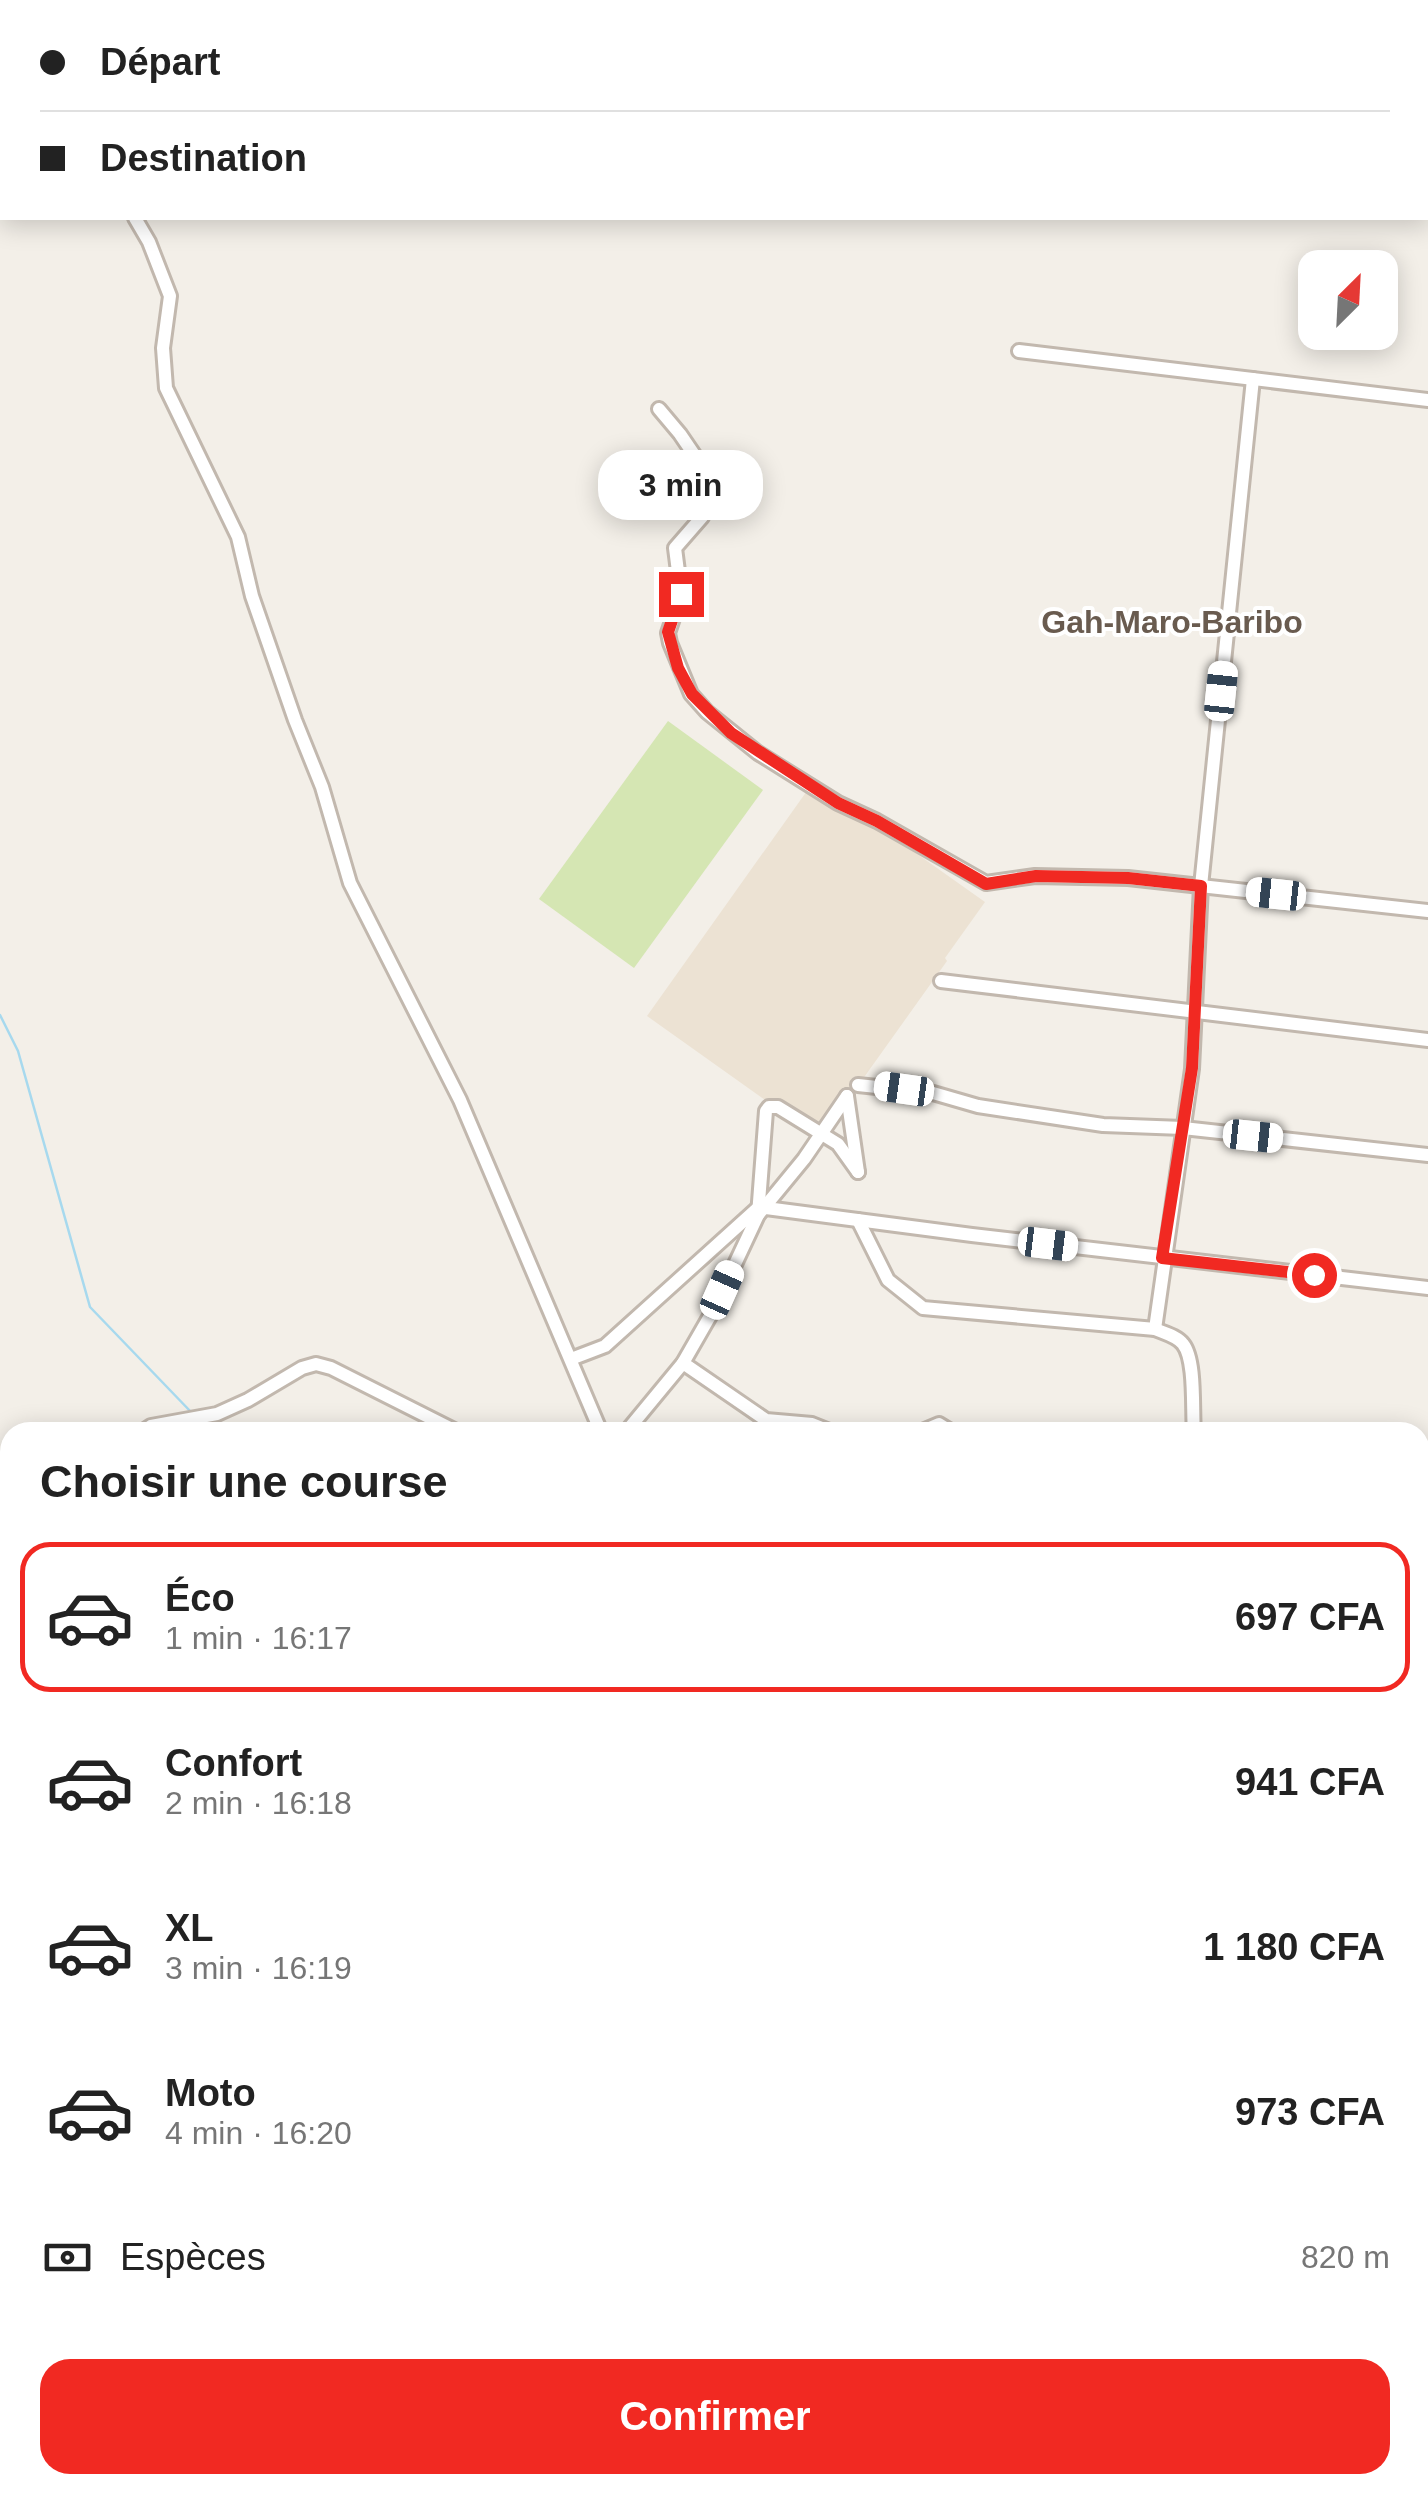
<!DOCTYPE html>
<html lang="fr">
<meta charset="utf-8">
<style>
body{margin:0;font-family:Helvetica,sans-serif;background:#f6f6f6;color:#222;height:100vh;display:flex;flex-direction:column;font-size:38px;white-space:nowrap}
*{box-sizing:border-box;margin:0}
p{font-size:32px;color:#767676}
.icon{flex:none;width:55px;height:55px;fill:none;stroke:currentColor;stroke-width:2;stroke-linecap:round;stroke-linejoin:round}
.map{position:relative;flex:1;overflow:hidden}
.drawer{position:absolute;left:0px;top:1422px;width:1430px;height:1072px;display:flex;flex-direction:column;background:#fff;border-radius:30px 30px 0 0;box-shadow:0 5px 25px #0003}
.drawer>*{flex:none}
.guide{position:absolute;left:0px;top:0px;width:1430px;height:220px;box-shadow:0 5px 25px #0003;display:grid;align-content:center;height:220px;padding:0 40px;background:#fff}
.needle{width:65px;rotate:24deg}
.buttons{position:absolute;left:1298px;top:250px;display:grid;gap:20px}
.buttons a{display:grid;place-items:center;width:100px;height:100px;border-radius:20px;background:#fff;box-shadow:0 5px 25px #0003;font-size:50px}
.end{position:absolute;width:45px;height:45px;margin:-22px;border:12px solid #f12922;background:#fff;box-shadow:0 0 0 5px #fff}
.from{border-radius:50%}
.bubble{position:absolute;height:70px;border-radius:30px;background:#fff;box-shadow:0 5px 25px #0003;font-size:32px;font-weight:800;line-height:70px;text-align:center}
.car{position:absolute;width:30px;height:60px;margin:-30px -15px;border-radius:12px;box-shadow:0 0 8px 2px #0007;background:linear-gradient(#fff 24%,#345 0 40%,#fff 0 76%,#345 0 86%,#fff 0)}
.guide b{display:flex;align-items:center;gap:35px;height:95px;font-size:38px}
.guide b+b{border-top:2px solid #e0e0e0}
.guide i{width:25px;height:25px;background:#222}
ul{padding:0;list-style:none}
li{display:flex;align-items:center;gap:30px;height:150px;margin:0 20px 15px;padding:0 20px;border:5px solid transparent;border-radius:30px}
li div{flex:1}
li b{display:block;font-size:38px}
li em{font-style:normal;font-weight:800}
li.active{border-color:#f12922}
li>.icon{width:90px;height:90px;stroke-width:1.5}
h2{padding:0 40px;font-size:45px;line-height:120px}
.pay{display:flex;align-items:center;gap:25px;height:110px;padding:0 40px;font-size:38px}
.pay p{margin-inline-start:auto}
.button{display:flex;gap:20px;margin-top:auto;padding:20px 40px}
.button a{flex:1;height:115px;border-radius:30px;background:#f12922;color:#fff;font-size:40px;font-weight:800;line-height:115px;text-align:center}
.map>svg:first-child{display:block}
.education{fill:#ece2d3}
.pitch{fill:#d5e6b3}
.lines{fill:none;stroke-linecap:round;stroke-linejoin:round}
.stream{stroke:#a7d9ee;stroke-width:2.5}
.minor-casing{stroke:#c2b8ae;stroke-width:18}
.major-casing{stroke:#dfaf6b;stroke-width:22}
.minor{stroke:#fff;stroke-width:12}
.major{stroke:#fad49b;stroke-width:18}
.route{stroke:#f12922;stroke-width:12}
.labels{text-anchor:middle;stroke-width:8;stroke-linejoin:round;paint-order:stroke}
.neighbourhood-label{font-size:32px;font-weight:bold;fill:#695b4f;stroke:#fff}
</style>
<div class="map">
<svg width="1428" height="2493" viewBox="0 0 1428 2493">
<rect width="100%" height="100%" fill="#f3efe8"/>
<!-- education -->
<polygon class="education" points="814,781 985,902 945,958 947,961 820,1139 647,1016"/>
<!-- pitch -->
<polygon class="pitch" points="668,721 763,790 634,968 539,899"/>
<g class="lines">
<!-- stream -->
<g class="stream">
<polyline points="0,1015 18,1051 90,1307 192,1413"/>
<polyline points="201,1423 211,1432"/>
</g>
<!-- minor casing -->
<g class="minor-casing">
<g id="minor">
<polyline points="1090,0 1093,2"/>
<polyline points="83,2 84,0"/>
<polyline points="1123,2 1124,0"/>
<polyline points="135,218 149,242 170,296 163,348 166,388 238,537 252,596 295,720 322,787 350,883 460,1100 601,1432"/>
<polyline points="1019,351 1428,400"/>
<polyline points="659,409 680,434 712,481 711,499 702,517 675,548 681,595 668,633 670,643 691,694 707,712 758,753 838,803 877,821 986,883 1035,876 1128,878 1428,911"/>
<polyline points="941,981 1428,1040"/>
<polyline points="858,1085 933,1093 978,1106 1103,1125 1183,1128 1428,1155"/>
<polyline points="847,1096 858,1172"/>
<polyline points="766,1208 972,1235 1428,1288"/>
<polyline points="758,1215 766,1111 769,1107 778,1107 838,1144 858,1172"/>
<path d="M858 1220 888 1280 923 1308 1155 1329C1164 1333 1177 1336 1183 1344 1196 1360 1192 1411 1194 1432"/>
<polyline points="1155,1329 1192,1069 1201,886 1253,379"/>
<polyline points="571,1359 605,1346 759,1207"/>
<polyline points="683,1363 766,1420 812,1424 832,1432"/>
<polyline points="142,1432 151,1426 217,1414 248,1400 302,1368 316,1364 331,1368 458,1432"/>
<polyline points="626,1432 683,1363 714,1309 758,1215 804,1159 847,1096"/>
<polyline points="920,1432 939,1424 952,1432"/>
<polyline points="0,1527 10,1523"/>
<polyline points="0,1578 10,1599"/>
<polyline points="1420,1702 1428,1704"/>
<polyline points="0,1921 10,1916"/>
<polyline points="1420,1996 1428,1999"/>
<polyline points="0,2080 10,2078"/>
<polyline points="1420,2117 1428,2120"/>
<polyline points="1420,2321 1428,2321"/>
<polyline points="438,2485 455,2493"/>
<polyline points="720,2485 740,2493"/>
<polyline points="469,2493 472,2485"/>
<polyline points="961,2493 964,2485"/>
<polyline points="1106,2493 1109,2485"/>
<polyline points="1228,2493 1228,2485"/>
<polyline points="1360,2493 1361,2485"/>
</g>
</g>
<!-- major casing -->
<g class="major-casing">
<g id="major">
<polyline points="0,2334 10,2338"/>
<polyline points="0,2354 10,2358"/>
<polyline points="319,2485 338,2493"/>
<polyline points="364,2485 383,2493"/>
</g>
</g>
<!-- minor -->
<use href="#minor" class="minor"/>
<!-- major -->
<use href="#major" class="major"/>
</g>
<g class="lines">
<!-- route -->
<polyline class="route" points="681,594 668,632 678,668 692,694 731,733 838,803 877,821 986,884 1036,876 1128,878 1201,886 1192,1068 1162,1258 1314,1275"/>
</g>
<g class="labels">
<!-- neighbourhood labels -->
<g class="neighbourhood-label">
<text x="1172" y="633">Gah-Maro-Baribo</text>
</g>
</g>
</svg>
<div class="buttons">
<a><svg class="needle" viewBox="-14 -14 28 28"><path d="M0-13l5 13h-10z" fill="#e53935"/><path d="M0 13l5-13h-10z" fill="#767676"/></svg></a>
</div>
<i class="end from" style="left:1314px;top:1275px"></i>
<i class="end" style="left:681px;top:594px"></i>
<div class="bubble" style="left:598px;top:450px;width:165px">3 min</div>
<i class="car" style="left:1221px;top:691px;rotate:6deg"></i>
<i class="car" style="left:1276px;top:894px;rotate:276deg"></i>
<i class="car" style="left:904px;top:1089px;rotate:278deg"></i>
<i class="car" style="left:1253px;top:1136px;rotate:96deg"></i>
<i class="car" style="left:1048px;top:1244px;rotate:97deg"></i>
<i class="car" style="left:722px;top:1290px;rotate:24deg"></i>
<div class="guide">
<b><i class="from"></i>Départ</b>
<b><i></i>Destination</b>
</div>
<section class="drawer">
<h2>Choisir une course</h2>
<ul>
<li class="active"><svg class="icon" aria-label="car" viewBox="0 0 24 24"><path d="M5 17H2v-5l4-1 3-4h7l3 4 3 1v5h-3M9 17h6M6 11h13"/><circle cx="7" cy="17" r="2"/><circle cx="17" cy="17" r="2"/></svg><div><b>Éco</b><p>1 min · 16:17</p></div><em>697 CFA</em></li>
<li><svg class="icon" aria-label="car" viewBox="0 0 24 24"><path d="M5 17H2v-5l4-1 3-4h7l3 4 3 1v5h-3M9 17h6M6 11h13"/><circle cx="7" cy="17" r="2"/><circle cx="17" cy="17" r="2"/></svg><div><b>Confort</b><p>2 min · 16:18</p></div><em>941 CFA</em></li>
<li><svg class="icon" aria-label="car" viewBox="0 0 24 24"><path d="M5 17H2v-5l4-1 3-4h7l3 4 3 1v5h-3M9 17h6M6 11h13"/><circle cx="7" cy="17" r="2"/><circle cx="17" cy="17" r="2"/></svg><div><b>XL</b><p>3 min · 16:19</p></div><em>1 180 CFA</em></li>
<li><svg class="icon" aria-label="car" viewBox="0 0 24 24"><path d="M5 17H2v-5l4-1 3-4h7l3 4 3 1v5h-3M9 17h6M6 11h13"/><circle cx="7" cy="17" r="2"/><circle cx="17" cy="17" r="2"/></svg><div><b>Moto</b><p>4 min · 16:20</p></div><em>973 CFA</em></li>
</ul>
<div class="pay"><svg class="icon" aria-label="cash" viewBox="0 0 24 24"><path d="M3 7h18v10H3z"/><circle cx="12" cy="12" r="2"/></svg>Espèces<p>820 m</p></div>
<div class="button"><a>Confirmer</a></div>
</section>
</div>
